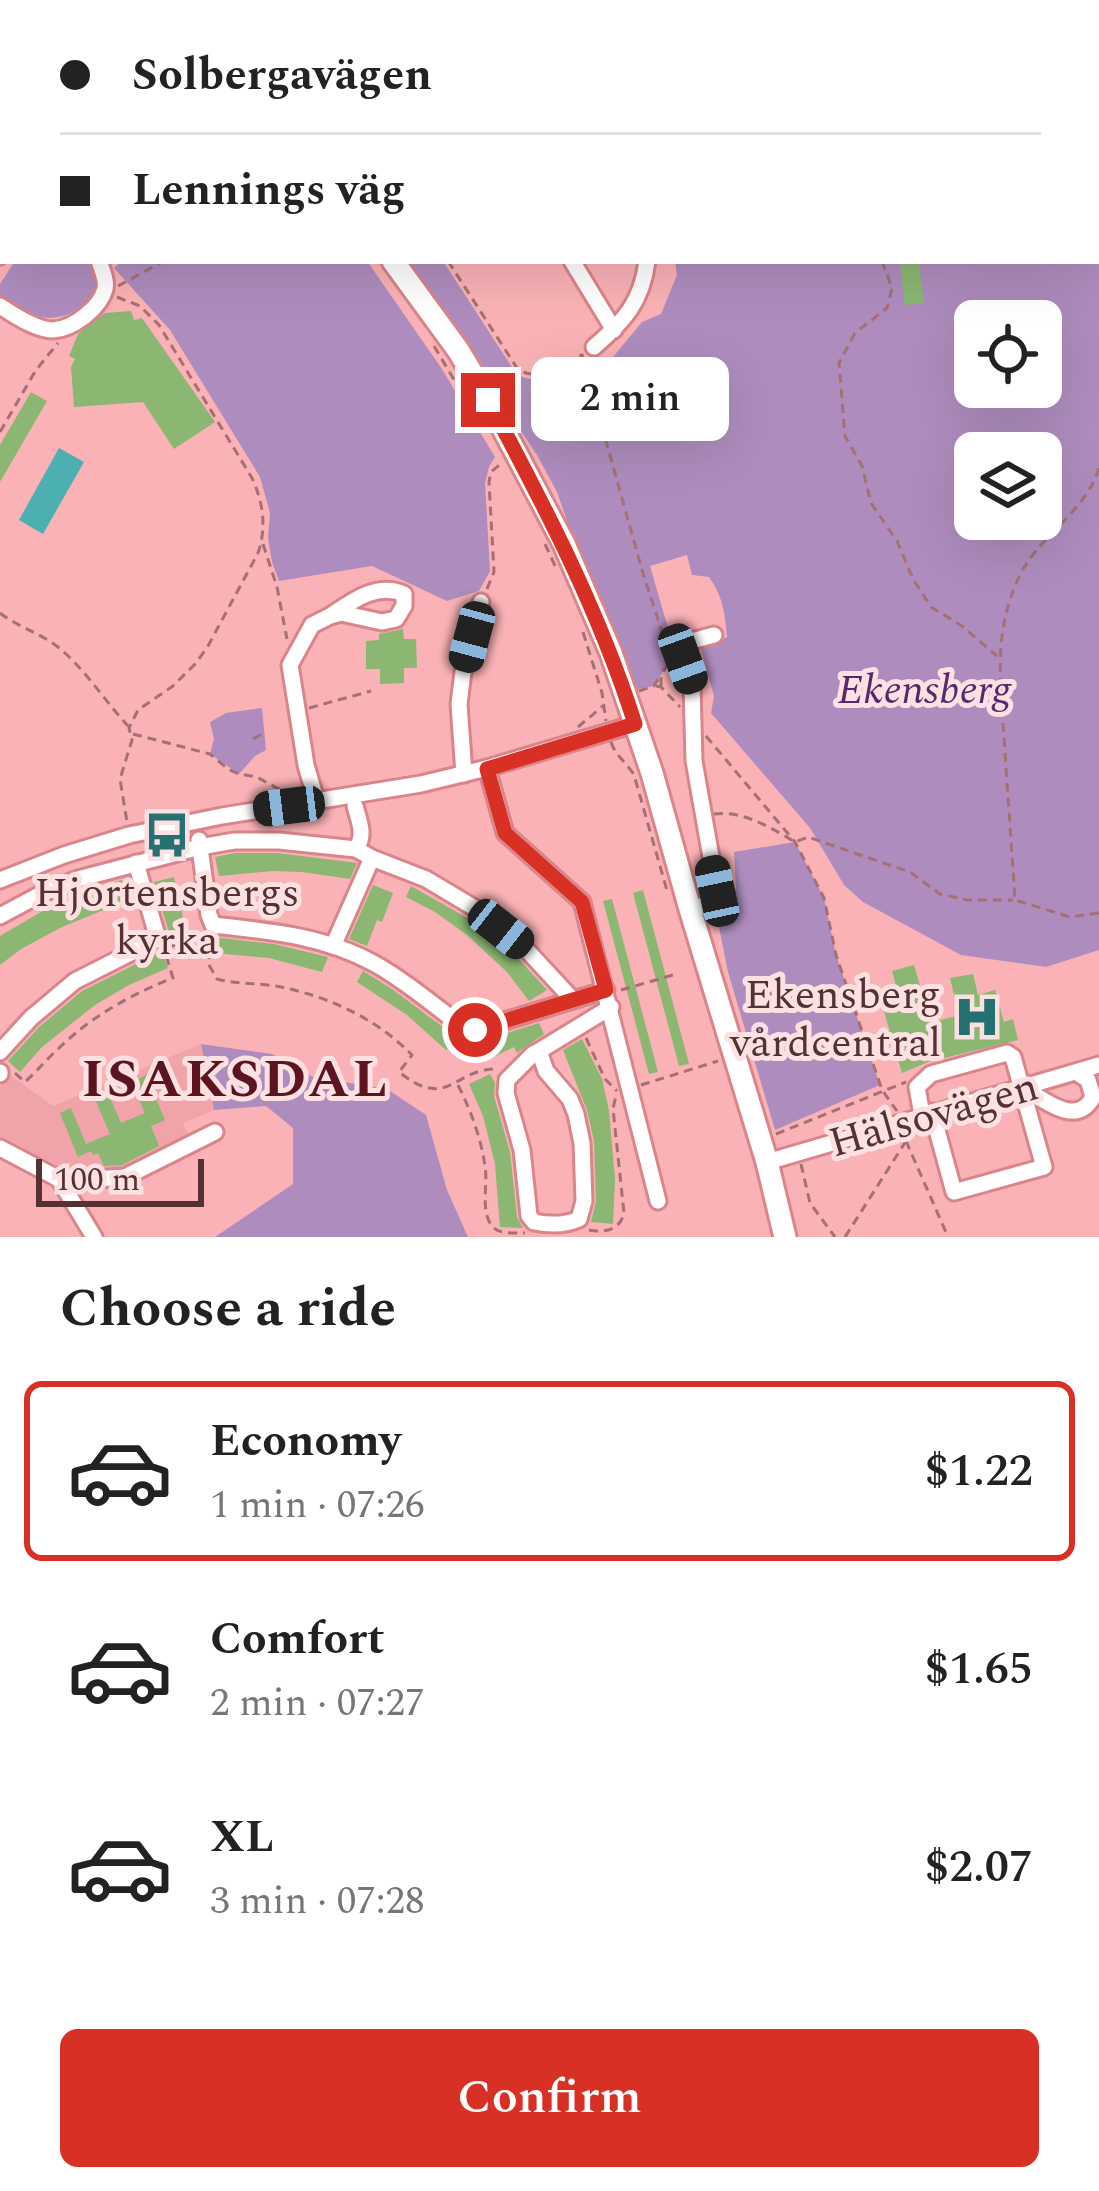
<!DOCTYPE html>
<meta charset="utf-8">
<style>
body{margin:0;font-family:Spectral,serif;background:#f2f2f2;color:#222;height:100vh;display:flex;flex-direction:column;font-size:45px;white-space:nowrap}
*{box-sizing:border-box;margin:0}
p{font-size:39px;color:#767676}
.icon{flex:none;width:66px;height:66px;fill:none;stroke:currentColor;stroke-width:2;stroke-linecap:round;stroke-linejoin:round}
.map{position:relative;height:1237px;overflow:hidden}
.drawer{display:flex;flex-direction:column;background:#fff;flex:1}
.drawer>*{flex:none}
.banner{position:absolute;left:0px;top:0px;width:1101px;height:264px;box-shadow:0 12px 48px #0002;display:grid;align-content:center;height:264px;padding:0 60px;background:#fff}
.buttons{position:absolute;left:954px;top:300px;display:grid;gap:24px}
.buttons a{display:grid;place-items:center;width:108px;height:108px;border-radius:18px;background:#fff;box-shadow:0 12px 48px #0002;font-size:60px}
.scale{position:absolute;left:36px;bottom:30px;width:168px;box-sizing:border-box;padding-left:12px;border:6px solid #553134;border-top:0;font-size:33px;line-height:42px;white-space:nowrap;color:#553134;-webkit-text-stroke:9px #fde0e1;paint-order:stroke}
.end{position:absolute;width:54px;height:54px;margin:-27px;border:15px solid #d93025;background:#fff;box-shadow:0 0 0 6px #fff}
.from{border-radius:50%}
.bubble{position:absolute;height:84px;border-radius:18px;background:#fff;box-shadow:0 12px 48px #0002;font-size:39px;font-weight:600;line-height:84px;text-align:center}
.car{position:absolute;width:36px;height:72px;margin:-36px -18px;border-radius:15px;box-shadow:0 0 9px 3px #0007;background:linear-gradient(#222 24%,#8ab4d8 0 40%,#222 0 76%,#8ab4d8 0 86%,#222 0)}
.banner b{display:flex;align-items:center;gap:42px;height:114px;font-size:45px}
.banner b+b{border-top:3px solid #e0e0e0}
.banner i{width:30px;height:30px;background:#222}
ul{padding:0;list-style:none}
li{display:flex;align-items:center;gap:36px;height:180px;margin:0 24px 18px;padding:0 36px;border:6px solid transparent;border-radius:18px}
li div{flex:1}
li b{display:block;font-size:45px}
li em{font-style:normal;font-weight:600}
li.on{border-color:#d93025}
li>.icon{width:108px;height:108px;stroke-width:1.5}
h2{padding:0 60px;font-size:54px;line-height:144px}
.action{display:flex;gap:24px;margin-top:auto;padding:24px 60px}
.action a{flex:1;height:138px;border-radius:18px;background:#d93025;color:#fff;font-size:48px;font-weight:600;line-height:138px;text-align:center}
.map>svg:first-child{display:block}
.built{fill:#f0a3a8}
.green{fill:#ae8dbe;fill-rule:evenodd}
.water{fill:#4cb0b0}
.building{fill:#8bb773}
.lines{fill:none;stroke-linecap:round;stroke-linejoin:round}
.minor-casing{stroke:#da848b;stroke-width:21}
.major-casing{stroke:#da848b;stroke-width:27}
.path{stroke:#a57073;stroke-width:3;stroke-dasharray:9 6;stroke-linecap:butt}
.minor{stroke:#fff;stroke-width:15}
.major{stroke:#fff;stroke-width:21}
.route{stroke:#d93025;stroke-width:15}
.labels{text-anchor:middle;stroke-width:10;stroke-linejoin:round;paint-order:stroke}
.park-label{font-size:42px;font-style:italic;fill:#59276d;stroke:#fde0e1}
.poi-label{font-size:42px;fill:#553134;stroke:#fde0e1}
.street-label{font-size:42px;fill:#553134;stroke:#fde0e1}
.district-label{font-size:54px;font-weight:bold;letter-spacing:3px;fill:#5d1421;stroke:#fde0e1}
</style>
<div class="map">
<svg width="1099" height="1237" viewBox="0 0 1099 1237">
<rect width="100%" height="100%" fill="#fab2b6"/>
<!-- built -->
<polygon class="built" points="201,1044 214,1110 183,1123 191,1141 121,1173 94,1175 59,1170 0,1140 0,1087 9,1074 53,1106"/>
<!-- green -->
<g class="green">
<path d="M691 0H1099V950L1046 967 961 955 863 902 844 885 810 828 711 713 714 696 701 650 727 637C725 613 723 597 709 577L692 575 687 555 650 566 675 652 654 686 634 690 583 566 557 492 537 455 406 261H443L515 372C535 390 562 368 582 355L588 381 631 374 613 357 642 322 661 314 677 275 675 261H1098V3H691ZM975 321H1041V387H975ZM975 453H1041V519H975Z"/>
<path d="M15 261H95L100 292C65 326 37 326 0 295V284Z"/>
<polygon points="121,261 367,261 442,369 495,457 489,467 485,483 490,571 479,591 447,601 372,566 279,581 272,562 268,538 270,513 260,477 170,330 114,268"/>
<polygon points="262,708 266,750 255,756 239,774 210,754 214,739 210,722 226,713"/>
<polygon points="795,842 824,898 836,955 880,1085 775,1130 728,972 717,917 736,889 734,852"/>
<polygon points="201,1044 272,1054 313,1077 387,1089 426,1115 447,1190 468,1237 215,1237 293,1184 293,1128 266,1106 214,1110"/>
</g>
<!-- water -->
<polygon class="water" points="59,448 84,462 43,534 19,520"/>
<!-- building -->
<g class="building">
<polygon points="919,263 924,303 905,305 900,265"/>
<polygon points="131,311 134,320 142,318 215,422 174,449 143,402 74,407 71,367 75,359 69,356 78,334 105,313"/>
<polygon points="31,392 47,401 0,482 0,445"/>
<polygon points="403,629 404,639 416,639 417,668 404,668 404,683 380,684 380,669 366,669 366,641 379,640 379,634"/>
<polygon points="235,853 278,853 357,863 350,879 302,872 273,871 219,876 215,857"/>
<polygon points="174,877 188,940 169,944 170,936 154,882"/>
<polygon points="122,880 128,900 62,927 21,949 0,965 0,936 46,909 86,891"/>
<polygon points="373,885 393,893 382,922 377,920 367,946 349,939"/>
<polygon points="411,886 471,920 517,957 547,990 529,1001 507,972 467,935 435,912 406,897"/>
<polygon points="643,890 689,1064 679,1066 633,893"/>
<polygon points="612,899 658,1072 649,1074 603,901"/>
<polygon points="213,937 274,944 328,957 322,972 269,958 213,953"/>
<polygon points="162,951 168,968 129,985 95,1005 42,1047 20,1072 8,1061 39,1027 82,991"/>
<polygon points="914,965 931,1023 959,1015 950,978 973,974 978,995 995,990 1004,1022 1013,1019 1018,1040 928,1062 902,1073 880,998 898,993 892,971"/>
<polygon points="363,971 392,989 459,1039 446,1050 407,1015 357,982"/>
<polygon points="539,1023 544,1034 517,1053 514,1047 487,1060 480,1045 507,1033"/>
<polygon points="582,1039 602,1079 609,1111 615,1179 613,1224 591,1222 596,1201 594,1141 587,1110 563,1050"/>
<polygon points="490,1074 495,1083 494,1096 510,1152 517,1217 523,1228 500,1227 495,1164 483,1116 469,1084"/>
<polygon points="146,1075 165,1120 151,1126 159,1146 122,1165 104,1166 98,1153 93,1155 91,1151 78,1157 60,1113 71,1108 86,1144 110,1134 95,1099 108,1093 121,1123 145,1113 131,1082"/>
</g>
<g class="lines">
<!-- minor casing -->
<g class="minor-casing">
<g id="minor">
<polyline points="91,0 91,3"/>
<polyline points="653,3 653,0"/>
<polyline points="0,256 3,250"/>
<polyline points="572,261 614,330"/>
<path d="M0 306C14 315 36 330 53 330 73 329 100 308 105 289 107 280 102 270 99 261"/>
<path d="M594 347C624 321 642 302 647 261"/>
<polyline points="487,768 505,833 582,902 658,1201"/>
<polyline points="464,774 459,704 463,672 481,602"/>
<path d="M317 803 306 765 290 665 312 625 330 616 341 613 382 622 396 619 404 606V594C377 582 352 601 330 616"/>
<path d="M355 806C359 822 366 834 356 849"/>
<path d="M199 840 209 915 213 925C269 931 325 936 375 964 408 982 435 1007 466 1029L475 1030 606 990"/>
<polyline points="0,880 64,855 129,835 222,816 421,784 487,768 635,724"/>
<polyline points="690,909 712,903 717,891 694,761 692,685 683,659 683,647 688,642 714,635"/>
<polyline points="0,916 41,894 78,879 200,847 234,841 279,841 356,849 372,858 426,879 478,910 525,948 573,1000"/>
<polyline points="333,946 372,858"/>
<path d="M539 1051 546 1071 570 1099 576 1114 582 1143 584 1201 579 1219C566 1225 549 1225 534 1222L529 1216 522 1150 506 1093 507 1080 533 1054 539 1051 611 1007"/>
<polyline points="0,1052 31,1018 75,981 158,939 136,863"/>
<polyline points="0,1072 0,1074"/>
<path d="M1022 1087C1045 1100 1076 1128 1093 1097L1088 1080 1076 1072"/>
<polyline points="922,1115 917,1087 931,1074 1007,1053 1013,1057 1044,1167 954,1192 932,1112"/>
<polyline points="0,1148 59,1179 95,1179 125,1177 215,1132"/>
<polyline points="767,1162 1099,1065"/>
<polyline points="59,1179 94,1237"/>
</g>
</g>
<!-- major casing -->
<g class="major-casing">
<g id="major">
<polyline points="226,0 227,3"/>
<polyline points="393,261 458,350 488,400 564,544 611,653 652,773 690,909 767,1162 785,1237"/>
</g>
</g>
<!-- path -->
<g class="path">
<polyline points="115,0 115,3"/>
<polyline points="260,0 262,3"/>
<polyline points="459,0 460,3"/>
<polyline points="766,0 768,3"/>
<polyline points="1001,0 1002,3"/>
<polyline points="753,3 755,0"/>
<polyline points="1098,121 1099,122"/>
<polyline points="0,231 3,226"/>
<path d="M448 261 517 368C537 385 560 362 582 355L642 570 667 647 671 650"/>
<polyline points="882,261 892,288 887,308 855,333 839,363 845,436 862,466 871,503 897,541 913,579 931,607 962,626 997,656"/>
<polyline points="118,286 164,261"/>
<path d="M117 297 140 306 159 325 252 478C263 502 267 527 258 553L208 646 196 663 173 686 138 710 129 728 132 740 120 779 127 822"/>
<polyline points="434,346 484,430"/>
<polyline points="0,432 36,370 58,343"/>
<path d="M1099 468C1085 514 1037 536 1018 579 992 636 1001 691 1005 752 1008 801 1012 851 1015 900L1070 917 1099 913"/>
<polyline points="263,544 277,587 287,639"/>
<polyline points="545,544 556,568"/>
<polyline points="487,589 494,572 489,482 491,472 503,462"/>
<path d="M0 613C18 627 40 633 58 647 85 669 104 700 128 726"/>
<polyline points="583,632 602,693 606,721"/>
<polyline points="656,686 661,687 680,707"/>
<polyline points="661,686 661,675 669,662"/>
<polyline points="639,691 654,686 661,675"/>
<polyline points="309,708 371,691"/>
<polyline points="578,727 603,706"/>
<polyline points="133,734 210,754 228,769 239,774 257,777 284,792"/>
<polyline points="706,736 795,842 824,898 836,955 882,1090 897,1111"/>
<polyline points="253,739 265,732"/>
<path d="M611 742C615 755 627 763 634 775L668 894"/>
<path d="M714 814C743 810 771 828 795 842L808 837 910 872 940 894 967 900H1013"/>
<path d="M208 935 209 965 217 979C236 984 256 983 275 986 326 995 376 1018 412 1055L399 1072C449 1112 454 1067 499 1069"/>
<polyline points="171,946 208,938"/>
<polyline points="621,990 673,975"/>
<polyline points="586,1038 605,1079 617,1091"/>
<path d="M15 1073 25 1082C37 1071 47 1059 59 1048 92 1016 130 995 173 978L165 952"/>
<path d="M458 1085C471 1111 481 1138 485 1166 488 1183 481 1208 490 1223 496 1235 513 1233 525 1233"/>
<polyline points="641,1085 718,1061"/>
<polyline points="776,1134 906,1082"/>
<polyline points="906,1141 948,1237"/>
<polyline points="801,1164 810,1203 835,1237"/>
<path d="M589 1230C605 1233 620 1230 624 1213L613 1109 616 1095"/>
<polyline points="845,1237 906,1141 906,1137"/>
</g>
<!-- minor -->
<use href="#minor" class="minor"/>
<!-- major -->
<use href="#major" class="major"/>
</g>
<g class="lines">
<!-- route -->
<path class="route" d="M475 1030 606 990 582 902 505 833 487 769 635 724C599 610 544 505 488 400"/>
</g>
<!-- icons -->
<defs>
<g id="bus-bare" transform="scale(3.6)"><path d="M-5-6H5V4H4V6H2V4H-2V6H-4V4H-5ZM-3.5-4V0h7V-4ZM-3.5 1.2v1.5H-2V1.2ZM2 1.2v1.5H3.5V1.2Z" fill="#257070" stroke="#fde0e1" stroke-width="2.5" paint-order="stroke"/></g>
<g id="hospital-bare" transform="scale(3.6)"><path d="M-5-5h3v3.5h4V-5h3V5h-3V1.5h-4V5h-3Z" fill="#257070" stroke="#fde0e1" stroke-width="2.5" paint-order="stroke"/></g>
</defs>
<g fill-rule="evenodd">
<use href="#bus-bare" x="167" y="835"/>
<use href="#hospital-bare" x="977" y="1017"/>
</g>
<g class="labels">
<!-- park labels -->
<g class="park-label">
<text x="924" y="703">Ekensberg</text>
</g>
<!-- poi labels -->
<g class="poi-label">
<text x="167" y="906">Hjortensbergs<tspan x="167" dy="48">kyrka</tspan></text>
<text x="941" y="1008" text-anchor="end">Ekensberg<tspan x="941" dy="48">vårdcentral</tspan></text>
</g>
<!-- street labels -->
<g class="street-label">
<text transform="translate(933 1113) rotate(-16)" y="15">Hälsovägen</text>
</g>
<!-- district labels -->
<g class="district-label">
<text x="236" y="1096">ISAKSDAL</text>
</g>
</g>
</svg>
<div class="buttons">
<a><svg class="icon" aria-label="locate" viewBox="0 0 24 24"><circle cx="12" cy="12" r="6"/><path d="M12 2v4M12 18v4M2 12h4M18 12h4"/></svg></a>
<a><svg class="icon" aria-label="layers" viewBox="0 0 24 24"><path d="M12 4l9 5-9 5-9-5zM3 14l9 5 9-5"/></svg></a>
</div>
<div class="scale">100 m</div>
<i class="end from" style="left:475px;top:1030px"></i>
<i class="end" style="left:488px;top:400px"></i>
<div class="bubble" style="left:531px;top:357px;width:198px">2 min</div>
<i class="car" style="left:472px;top:637px;rotate:195deg"></i>
<i class="car" style="left:683px;top:659px;rotate:160deg"></i>
<i class="car" style="left:289px;top:806px;rotate:263deg"></i>
<i class="car" style="left:717px;top:891px;rotate:348deg"></i>
<i class="car" style="left:501px;top:929px;rotate:128deg"></i>
<div class="banner">
<b><i class="from"></i>Solbergavägen</b>
<b><i></i>Lennings väg</b>
</div>
</div>
<section class="drawer">
<h2>Choose a ride</h2>
<ul>
<li class="on"><svg class="icon" aria-label="car" viewBox="0 0 24 24"><path d="M5 17H2v-5l4-1 3-4h7l3 4 3 1v5h-3M9 17h6M6 11h13"/><circle cx="7" cy="17" r="2"/><circle cx="17" cy="17" r="2"/></svg><div><b>Economy</b><p>1 min · 07:26</p></div><em>$1.22</em></li>
<li><svg class="icon" aria-label="car" viewBox="0 0 24 24"><path d="M5 17H2v-5l4-1 3-4h7l3 4 3 1v5h-3M9 17h6M6 11h13"/><circle cx="7" cy="17" r="2"/><circle cx="17" cy="17" r="2"/></svg><div><b>Comfort</b><p>2 min · 07:27</p></div><em>$1.65</em></li>
<li><svg class="icon" aria-label="car" viewBox="0 0 24 24"><path d="M5 17H2v-5l4-1 3-4h7l3 4 3 1v5h-3M9 17h6M6 11h13"/><circle cx="7" cy="17" r="2"/><circle cx="17" cy="17" r="2"/></svg><div><b>XL</b><p>3 min · 07:28</p></div><em>$2.07</em></li>
</ul>
<div class="action"><a>Confirm</a></div>
</section>
